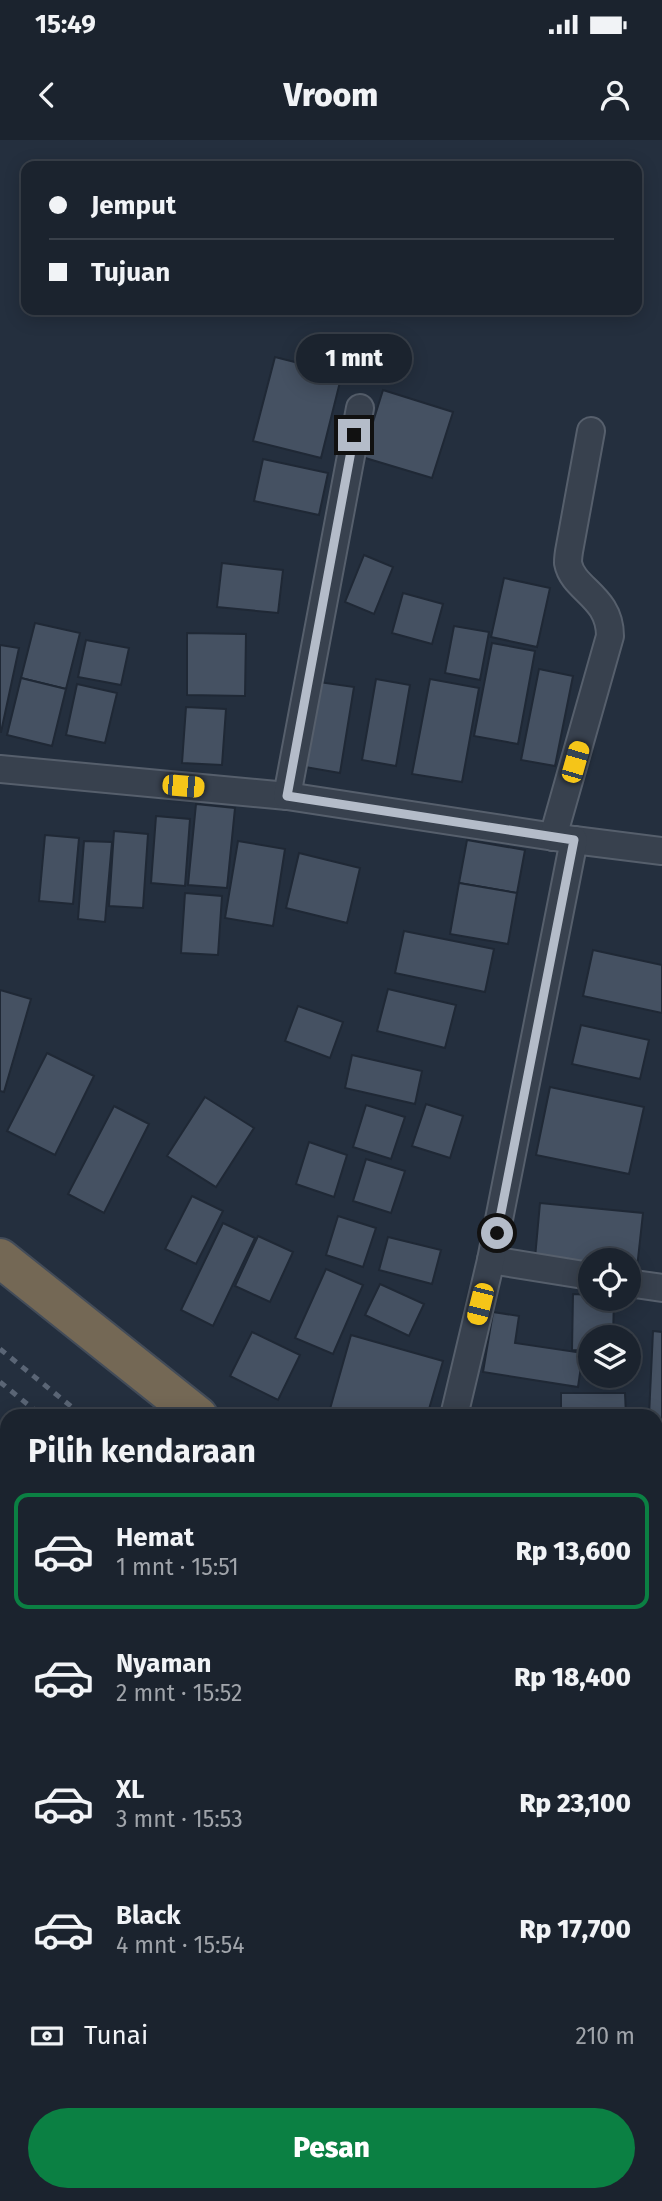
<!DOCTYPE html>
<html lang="id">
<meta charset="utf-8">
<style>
body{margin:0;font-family:"Fira Sans",sans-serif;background:#242b36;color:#f1f3f6;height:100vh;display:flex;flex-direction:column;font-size:26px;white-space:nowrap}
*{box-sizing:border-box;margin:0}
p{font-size:23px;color:#a0a4aa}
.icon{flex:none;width:38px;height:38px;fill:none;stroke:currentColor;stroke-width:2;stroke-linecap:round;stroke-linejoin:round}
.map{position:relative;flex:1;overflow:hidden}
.drawer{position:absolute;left:0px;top:1269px;width:663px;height:793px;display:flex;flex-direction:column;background:#1b232e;border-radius:21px 21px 0 0;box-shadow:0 4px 18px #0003,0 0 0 2px #39404a}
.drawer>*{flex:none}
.top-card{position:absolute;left:21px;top:21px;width:621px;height:154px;border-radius:14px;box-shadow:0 4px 18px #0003,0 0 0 2px #39404a;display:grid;align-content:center;height:154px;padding:0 28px;background:#1b232e}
.controls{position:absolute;left:578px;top:1108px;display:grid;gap:14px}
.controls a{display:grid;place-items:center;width:63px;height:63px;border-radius:50%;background:#1b232e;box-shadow:0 4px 18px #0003,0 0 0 2px #39404a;font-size:35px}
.end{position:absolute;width:32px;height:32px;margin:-16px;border:9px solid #b4bcc9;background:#111;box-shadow:0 0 0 4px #111}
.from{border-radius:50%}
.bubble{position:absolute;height:49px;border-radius:24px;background:#1b232e;box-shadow:0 4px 18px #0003,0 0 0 2px #39404a;font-size:23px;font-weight:800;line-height:49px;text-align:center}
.car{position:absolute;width:21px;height:42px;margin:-21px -10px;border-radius:9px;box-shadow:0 0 5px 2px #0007;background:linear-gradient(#f5c518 24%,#345 0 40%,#f5c518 0 76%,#345 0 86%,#f5c518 0)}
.top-card b{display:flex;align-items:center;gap:24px;height:66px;font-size:26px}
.top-card b+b{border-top:2px solid #39404a}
.top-card i{width:18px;height:18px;background:#f1f3f6}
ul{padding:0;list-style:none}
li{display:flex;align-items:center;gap:21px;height:116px;margin:0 14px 10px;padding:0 14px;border:4px solid transparent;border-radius:14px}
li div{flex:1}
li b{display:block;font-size:26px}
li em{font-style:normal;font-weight:800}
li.current{border-color:#0b8043}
li>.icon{width:63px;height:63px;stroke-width:1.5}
h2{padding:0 28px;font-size:32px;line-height:84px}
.pay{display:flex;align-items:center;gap:18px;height:77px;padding:0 28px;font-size:26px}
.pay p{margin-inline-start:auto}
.cta{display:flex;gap:14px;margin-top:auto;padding:14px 28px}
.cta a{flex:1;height:80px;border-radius:42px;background:#0b8043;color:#fff;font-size:28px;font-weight:800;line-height:80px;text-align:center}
.status{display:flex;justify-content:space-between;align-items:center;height:49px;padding:0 35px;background:#1b232e;direction:ltr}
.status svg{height:19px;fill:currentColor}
header{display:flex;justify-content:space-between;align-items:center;height:91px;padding:0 28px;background:#1b232e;font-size:32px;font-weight:800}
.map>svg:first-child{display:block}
.building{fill:#455162;stroke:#1f2835;stroke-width:2}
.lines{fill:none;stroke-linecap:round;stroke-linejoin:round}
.street-casing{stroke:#565f6c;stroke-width:30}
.highway-casing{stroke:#434c59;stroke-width:42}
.street{stroke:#38414e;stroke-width:26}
.highway{stroke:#746855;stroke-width:38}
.rail{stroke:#5a6575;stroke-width:5;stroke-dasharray:7 7;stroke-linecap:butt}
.route{stroke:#b4bcc9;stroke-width:9}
</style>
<div class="status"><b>15:49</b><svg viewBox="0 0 49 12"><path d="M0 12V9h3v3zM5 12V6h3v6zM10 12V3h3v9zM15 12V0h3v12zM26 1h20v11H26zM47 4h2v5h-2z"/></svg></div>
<header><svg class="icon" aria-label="back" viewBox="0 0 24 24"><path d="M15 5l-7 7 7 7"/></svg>Vroom<svg class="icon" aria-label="person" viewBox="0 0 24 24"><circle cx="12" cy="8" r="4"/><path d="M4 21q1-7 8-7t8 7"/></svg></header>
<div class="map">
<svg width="662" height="2061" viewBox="0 0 662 2061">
<rect width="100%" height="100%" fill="#242f3e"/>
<!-- building -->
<g class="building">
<polygon points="275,217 342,234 321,318 253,301"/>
<polygon points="383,250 453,272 432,338 362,317"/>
<polygon points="263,319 328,333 319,375 254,361"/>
<polygon points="364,415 393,427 374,474 345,462"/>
<polygon points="222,423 283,430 278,473 217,467"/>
<polygon points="504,438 550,448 537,507 491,497"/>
<polygon points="403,453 443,464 432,504 392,493"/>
<polygon points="35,483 80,493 66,549 21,538"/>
<polygon points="454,486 489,492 480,540 445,533"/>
<polygon points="187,493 246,494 245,556 187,555"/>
<polygon points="86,500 129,508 121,545 78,537"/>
<polygon points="492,503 535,511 518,604 474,596"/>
<polygon points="0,505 19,508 1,592 0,592"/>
<polygon points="539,529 573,536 555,626 521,620"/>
<polygon points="21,538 66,549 52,606 7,595"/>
<polygon points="376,539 410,545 396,626 362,620"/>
<polygon points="430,539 479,548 462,642 412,634"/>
<polygon points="319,542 354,547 340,633 305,627"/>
<polygon points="77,544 117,553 105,603 66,595"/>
<polygon points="186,567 226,569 222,625 182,623"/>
<polygon points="196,664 235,668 227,748 188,745"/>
<polygon points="156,676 190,679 185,746 151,743"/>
<polygon points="114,691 148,694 143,768 109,766"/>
<polygon points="45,695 79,698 73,764 39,761"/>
<polygon points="467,700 525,710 517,753 459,743"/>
<polygon points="84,701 112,702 105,782 78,779"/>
<polygon points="238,701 285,709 273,786 225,778"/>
<polygon points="299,713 360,728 347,783 286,768"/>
<polygon points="459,743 517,753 508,804 450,794"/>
<polygon points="185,753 222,756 218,815 181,813"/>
<polygon points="404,791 494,809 485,852 395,833"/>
<polygon points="593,810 662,825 662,873 583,856"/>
<polygon points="388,849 456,865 445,908 377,891"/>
<polygon points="0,850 31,859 4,952 0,951"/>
<polygon points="298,866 343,882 330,918 285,901"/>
<polygon points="581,885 649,900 640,939 572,924"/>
<polygon points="47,913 94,936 55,1015 7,991"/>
<polygon points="352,915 422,931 415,964 345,948"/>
<polygon points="550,947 644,967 629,1034 536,1015"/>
<polygon points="205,957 254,988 216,1047 167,1016"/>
<polygon points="426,964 463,976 450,1018 412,1006"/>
<polygon points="366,965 405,977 391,1019 353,1007"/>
<polygon points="114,966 149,984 104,1073 68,1054"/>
<polygon points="309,1002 347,1015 334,1057 296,1044"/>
<polygon points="366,1019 405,1031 391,1073 353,1061"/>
<polygon points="192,1056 223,1071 196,1124 165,1109"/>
<polygon points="540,1063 643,1073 637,1128 628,1127 628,1120 590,1120 590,1123 535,1118"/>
<polygon points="338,1076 376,1088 363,1127 326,1115"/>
<polygon points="223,1083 255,1098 213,1186 181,1170"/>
<polygon points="258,1096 293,1112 270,1162 235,1146"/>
<polygon points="388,1097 441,1110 432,1144 379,1130"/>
<polygon points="326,1129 363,1145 333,1214 295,1198"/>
<polygon points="380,1144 424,1164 409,1196 365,1175"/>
<polygon points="573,1154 590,1155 590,1158 614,1158 613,1197 590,1197 590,1211 572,1210"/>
<polygon points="493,1172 519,1176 515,1203 583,1213 578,1247 483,1232"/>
<polygon points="653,1191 662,1192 662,1389 656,1388 656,1276 649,1276"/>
<polygon points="252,1192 300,1215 278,1260 230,1236"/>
<polygon points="351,1195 443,1221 427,1276 328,1276"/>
<polygon points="561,1253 625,1253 626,1276 561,1276"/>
<polygon points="662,1459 662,1503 656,1502 656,1479"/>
<polygon points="0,1718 7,1721 7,1781 0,1778"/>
<rect x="0" y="1919" width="7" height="57"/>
<polygon points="656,2016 662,2021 662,2040 656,2047"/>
<polygon points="662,2040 662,2061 654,2061 648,2056 656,2054 656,2047"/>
<polygon points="341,2054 401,2054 406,2061 346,2061"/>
<polygon points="617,2054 629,2054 638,2061 612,2061"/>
</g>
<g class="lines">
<!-- street casing -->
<g class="street-casing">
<g id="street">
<polyline points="0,629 287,656 574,700 662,711"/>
<polyline points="287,656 360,268"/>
<path d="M553 697 610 496C610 456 573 450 568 423 568 418 569 411 570 406L591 291"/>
<polyline points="491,1120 590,1136"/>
<polyline points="628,1143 662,1148"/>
<polyline points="454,1276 491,1120 574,700"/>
<polyline points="0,1422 7,1426"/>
<polyline points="656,1919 662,1923"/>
<polyline points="656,1963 662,1959"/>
<polyline points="515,2061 524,2054"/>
</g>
</g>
<!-- highway casing -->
<g class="highway-casing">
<g id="highway">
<polyline points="0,1118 198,1276"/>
<polyline points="656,1644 662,1649"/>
</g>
</g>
<!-- street -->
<use href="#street" class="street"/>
<!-- highway -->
<use href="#highway" class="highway"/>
<!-- rail -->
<g class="rail">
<polyline points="0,1209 83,1276"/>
<polyline points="0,1242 42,1276"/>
<polyline points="656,1733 662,1738"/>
<polyline points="656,1766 662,1770"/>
</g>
</g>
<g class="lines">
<!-- route -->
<polyline class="route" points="354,295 287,656 574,700 497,1093"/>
</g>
</svg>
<div class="controls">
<a><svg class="icon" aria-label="locate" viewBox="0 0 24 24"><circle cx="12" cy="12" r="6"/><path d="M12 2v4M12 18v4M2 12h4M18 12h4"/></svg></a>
<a><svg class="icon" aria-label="layers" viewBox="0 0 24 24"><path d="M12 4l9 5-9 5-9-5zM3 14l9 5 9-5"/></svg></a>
</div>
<i class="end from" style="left:497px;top:1093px"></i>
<i class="end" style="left:354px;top:295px"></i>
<div class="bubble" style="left:296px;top:194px;width:116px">1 mnt</div>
<i class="car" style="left:575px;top:622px;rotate:16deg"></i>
<i class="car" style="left:183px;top:646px;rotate:95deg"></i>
<i class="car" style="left:480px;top:1164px;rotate:194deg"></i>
<div class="top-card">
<b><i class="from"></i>Jemput</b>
<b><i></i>Tujuan</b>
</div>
<section class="drawer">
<h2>Pilih kendaraan</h2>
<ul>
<li class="current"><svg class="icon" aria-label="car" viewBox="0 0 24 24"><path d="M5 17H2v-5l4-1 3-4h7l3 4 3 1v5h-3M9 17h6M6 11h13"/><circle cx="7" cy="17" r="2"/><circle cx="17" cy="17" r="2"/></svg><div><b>Hemat</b><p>1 mnt · 15:51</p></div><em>Rp 13,600</em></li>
<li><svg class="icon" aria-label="car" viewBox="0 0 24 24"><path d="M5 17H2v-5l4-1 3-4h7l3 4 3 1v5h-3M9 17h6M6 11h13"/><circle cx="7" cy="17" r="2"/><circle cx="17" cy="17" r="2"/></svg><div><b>Nyaman</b><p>2 mnt · 15:52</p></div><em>Rp 18,400</em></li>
<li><svg class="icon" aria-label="car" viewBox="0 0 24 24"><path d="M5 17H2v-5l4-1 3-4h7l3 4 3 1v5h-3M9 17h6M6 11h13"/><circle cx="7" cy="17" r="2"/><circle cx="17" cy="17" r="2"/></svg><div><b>XL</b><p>3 mnt · 15:53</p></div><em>Rp 23,100</em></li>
<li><svg class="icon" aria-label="car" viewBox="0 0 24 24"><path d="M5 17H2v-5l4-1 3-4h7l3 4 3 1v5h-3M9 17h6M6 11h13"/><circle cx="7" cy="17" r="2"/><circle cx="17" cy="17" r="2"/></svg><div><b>Black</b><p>4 mnt · 15:54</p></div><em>Rp 17,700</em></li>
</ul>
<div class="pay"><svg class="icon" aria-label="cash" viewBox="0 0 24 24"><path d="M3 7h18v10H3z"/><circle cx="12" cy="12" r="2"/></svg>Tunai<p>210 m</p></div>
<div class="cta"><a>Pesan</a></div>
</section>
</div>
